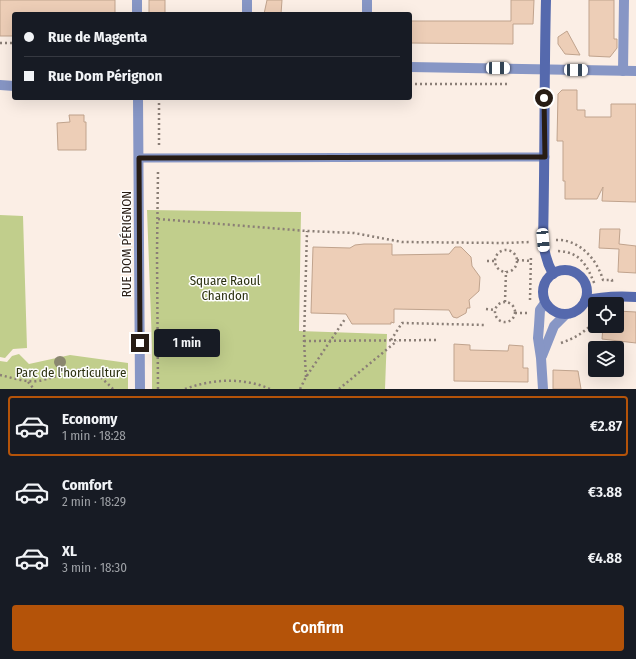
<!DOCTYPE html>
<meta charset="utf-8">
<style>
body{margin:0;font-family:"Fira Sans Condensed",sans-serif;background:#242831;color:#f1f3f6;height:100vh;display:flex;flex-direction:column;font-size:15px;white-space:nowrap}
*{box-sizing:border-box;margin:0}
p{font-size:13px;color:#9ea1a6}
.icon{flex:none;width:22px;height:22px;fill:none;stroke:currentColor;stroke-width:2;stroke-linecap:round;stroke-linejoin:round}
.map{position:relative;height:389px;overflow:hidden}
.side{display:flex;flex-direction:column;background:#171b24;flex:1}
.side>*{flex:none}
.banner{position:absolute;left:12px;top:12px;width:400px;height:88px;border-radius:4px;box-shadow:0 4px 16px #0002;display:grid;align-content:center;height:88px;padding:0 12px;background:#171b24}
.tools{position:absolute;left:588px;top:297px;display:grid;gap:8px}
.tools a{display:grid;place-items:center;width:36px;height:36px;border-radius:4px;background:#171b24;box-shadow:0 4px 16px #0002;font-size:20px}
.end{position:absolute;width:18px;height:18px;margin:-9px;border:5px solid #271c14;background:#fff;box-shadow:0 0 0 2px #fff}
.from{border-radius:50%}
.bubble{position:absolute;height:28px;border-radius:4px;background:#171b24;box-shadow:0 4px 16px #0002;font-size:13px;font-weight:600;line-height:28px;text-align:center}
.car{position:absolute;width:12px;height:24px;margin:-12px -6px;border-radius:5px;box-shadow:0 0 3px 1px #0007;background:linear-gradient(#fff 24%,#345 0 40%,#fff 0 76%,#345 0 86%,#fff 0)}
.banner b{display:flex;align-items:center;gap:14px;height:38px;font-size:15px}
.banner b+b{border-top:1px solid #363941}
.banner i{width:10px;height:10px;background:#f1f3f6}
ul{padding:7px 0 0;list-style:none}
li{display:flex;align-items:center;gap:12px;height:60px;margin:0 8px 6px;padding:0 4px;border:2px solid transparent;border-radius:4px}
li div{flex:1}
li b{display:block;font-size:15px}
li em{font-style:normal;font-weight:600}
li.selected{border-color:#b45309}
li>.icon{width:36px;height:36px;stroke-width:1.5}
.action{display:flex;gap:8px;margin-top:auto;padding:8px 12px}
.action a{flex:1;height:46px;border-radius:4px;background:#b45309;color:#fff;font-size:16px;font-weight:600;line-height:46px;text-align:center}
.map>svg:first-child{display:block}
.green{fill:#c1ce8c}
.building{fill:#edceb7;stroke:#c0a38d}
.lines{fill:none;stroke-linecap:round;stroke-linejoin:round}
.path{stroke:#8a7e76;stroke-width:2.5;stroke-dasharray:2 3;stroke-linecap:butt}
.service{stroke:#8796c5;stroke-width:9}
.minor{stroke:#8796c5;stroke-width:10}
.secondary{stroke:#5569ad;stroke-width:10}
.tree{fill:#8a8770}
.route{stroke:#271c14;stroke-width:5}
.labels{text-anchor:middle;stroke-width:3;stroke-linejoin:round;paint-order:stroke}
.street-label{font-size:13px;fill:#271c14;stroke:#fefefe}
.park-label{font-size:13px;fill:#2d3211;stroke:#fefefe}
</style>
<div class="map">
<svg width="636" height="389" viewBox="0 0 636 389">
<rect width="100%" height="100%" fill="#fbeee5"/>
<!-- green -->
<g class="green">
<polygon points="147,210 301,212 299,331 387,334 385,389 152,389 152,345"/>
<polygon points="0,215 23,216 27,348 13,349 5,358 0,357"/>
<polygon points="19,354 29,364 70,355 128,363 128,389 0,389 0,361 7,362 12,356"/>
</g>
<!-- building -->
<g class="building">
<polygon points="0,0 115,0 115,14 14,14 14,36 0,36"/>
<rect x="149" y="0" width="16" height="14"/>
<polygon points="267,0 282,0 281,14 264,14"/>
<polygon points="511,0 534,0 533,24 513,24 513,44 410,43 410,21 511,21"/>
<polygon points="589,0 614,0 614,39 617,39 617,48 610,57 589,56"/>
<polygon points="567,31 580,55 565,54 558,44 558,37"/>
<polygon points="562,90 577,90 577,110 585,110 585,117 611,117 611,104 636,104 636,202 602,201 603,187 597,199 565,199 565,181 563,181 563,141 557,141 558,94"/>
<polygon points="69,115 84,115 84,122 86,122 86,150 58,150 57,123 70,122"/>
<polygon points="600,229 620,229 619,244 636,246 636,273 618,272 619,249 599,248"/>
<polygon points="364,244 392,244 392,255 449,254 455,247 461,247 471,257 472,266 480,277 479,291 469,300 470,308 467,308 466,313 457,318 453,317 449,310 394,309 394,323 391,322 391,324 352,324 346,314 311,313 313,247 350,248 355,245"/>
<polygon points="617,311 636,312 636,343 602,339 603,326 617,326"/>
<polygon points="454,344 470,345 470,350 508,351 509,345 523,346 523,368 528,368 528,382 454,381"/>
<polygon points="553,370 578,371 581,389 553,389"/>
</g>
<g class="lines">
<!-- path -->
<g class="path">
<polyline points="0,43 14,43"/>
<polyline points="410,84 507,84"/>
<polyline points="159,145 159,98"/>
<polyline points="158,219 307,231 354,233 402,242 505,243 531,242"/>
<path d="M556 240C579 239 597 259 603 280H612V284"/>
<circle cx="506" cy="261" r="11"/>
<path d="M558 251C581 252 587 266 595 285"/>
<polyline points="517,260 531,261"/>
<polyline points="487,261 495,261"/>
<polyline points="530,300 531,255"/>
<circle cx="505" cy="312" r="10"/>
<polyline points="505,302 506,271"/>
<polyline points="486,309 495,310"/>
<polyline points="515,313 527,313"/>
<polyline points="391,340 402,323 485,325"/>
<polyline points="304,341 437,340"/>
<path d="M561 343C575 338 586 332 595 320"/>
<path d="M0 375C14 378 29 384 43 380 78 371 83 358 113 389"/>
<polyline points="306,377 304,341 307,231"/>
<polyline points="28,382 34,389"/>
<polyline points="158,389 157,254 158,170"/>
<path d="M185 389C212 379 243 377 270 389"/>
<polyline points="300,389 306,377 345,319"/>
<polyline points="339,389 397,341"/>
</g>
<!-- service -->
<polyline class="service" points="139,158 545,157"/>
<!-- minor -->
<g class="minor">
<polyline points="137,0 137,14"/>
<polyline points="247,14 247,0"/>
<polyline points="367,14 367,0"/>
<polyline points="410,67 636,71"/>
<polyline points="623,71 624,0"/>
<polyline points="0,85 14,86"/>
<polyline points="138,98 140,389"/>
<polyline points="542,356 554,326 566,314"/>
<polyline points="543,389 541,358 538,338 539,326 540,310 545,303"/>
</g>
<!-- secondary -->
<g class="secondary">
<path d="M546 0C544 80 545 160 543 240 544 252 547 263 553 274"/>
<circle cx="565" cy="292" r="22"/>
<path d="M585 301C602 296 618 296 636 297"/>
</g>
</g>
<!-- trees -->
<circle class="tree" cx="60" cy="362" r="6"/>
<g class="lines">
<!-- route -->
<polyline class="route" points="140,343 139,158 545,157 544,98"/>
</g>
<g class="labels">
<!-- street labels -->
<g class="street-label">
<text transform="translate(126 244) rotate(-90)" y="5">RUE DOM PÉRIGNON</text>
</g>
<!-- park labels -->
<g class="park-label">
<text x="225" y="285">Square Raoul<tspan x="225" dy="15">Chandon</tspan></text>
<text x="71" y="377">Parc de l'horticulture</text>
</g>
</g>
</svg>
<div class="tools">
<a><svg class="icon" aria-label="locate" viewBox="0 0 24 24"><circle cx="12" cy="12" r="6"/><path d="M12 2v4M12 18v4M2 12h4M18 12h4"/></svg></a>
<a><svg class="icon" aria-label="layers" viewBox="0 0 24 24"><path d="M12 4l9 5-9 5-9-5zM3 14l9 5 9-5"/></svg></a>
</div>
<i class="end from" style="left:544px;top:98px"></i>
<i class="end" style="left:140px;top:343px"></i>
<div class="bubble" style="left:154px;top:329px;width:66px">1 min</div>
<i class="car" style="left:498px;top:68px;rotate:91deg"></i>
<i class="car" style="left:576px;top:70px;rotate:91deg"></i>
<i class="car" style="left:543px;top:240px;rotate:175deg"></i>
<div class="banner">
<b><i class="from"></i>Rue de Magenta</b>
<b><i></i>Rue Dom Pérignon</b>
</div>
</div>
<section class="side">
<ul>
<li class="selected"><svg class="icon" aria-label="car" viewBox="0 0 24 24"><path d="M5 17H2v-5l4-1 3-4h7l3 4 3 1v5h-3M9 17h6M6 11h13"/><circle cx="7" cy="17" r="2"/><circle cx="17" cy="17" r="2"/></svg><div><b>Economy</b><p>1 min · 18:28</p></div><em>€2.87</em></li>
<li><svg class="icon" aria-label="car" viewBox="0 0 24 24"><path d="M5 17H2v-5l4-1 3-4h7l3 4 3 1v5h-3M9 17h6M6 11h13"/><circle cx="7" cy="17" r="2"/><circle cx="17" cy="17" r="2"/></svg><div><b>Comfort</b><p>2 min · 18:29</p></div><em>€3.88</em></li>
<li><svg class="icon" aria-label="car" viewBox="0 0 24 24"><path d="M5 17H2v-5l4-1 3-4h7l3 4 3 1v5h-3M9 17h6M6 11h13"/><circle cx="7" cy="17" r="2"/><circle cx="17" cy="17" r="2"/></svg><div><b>XL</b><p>3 min · 18:30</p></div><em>€4.88</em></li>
</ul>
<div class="action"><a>Confirm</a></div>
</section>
